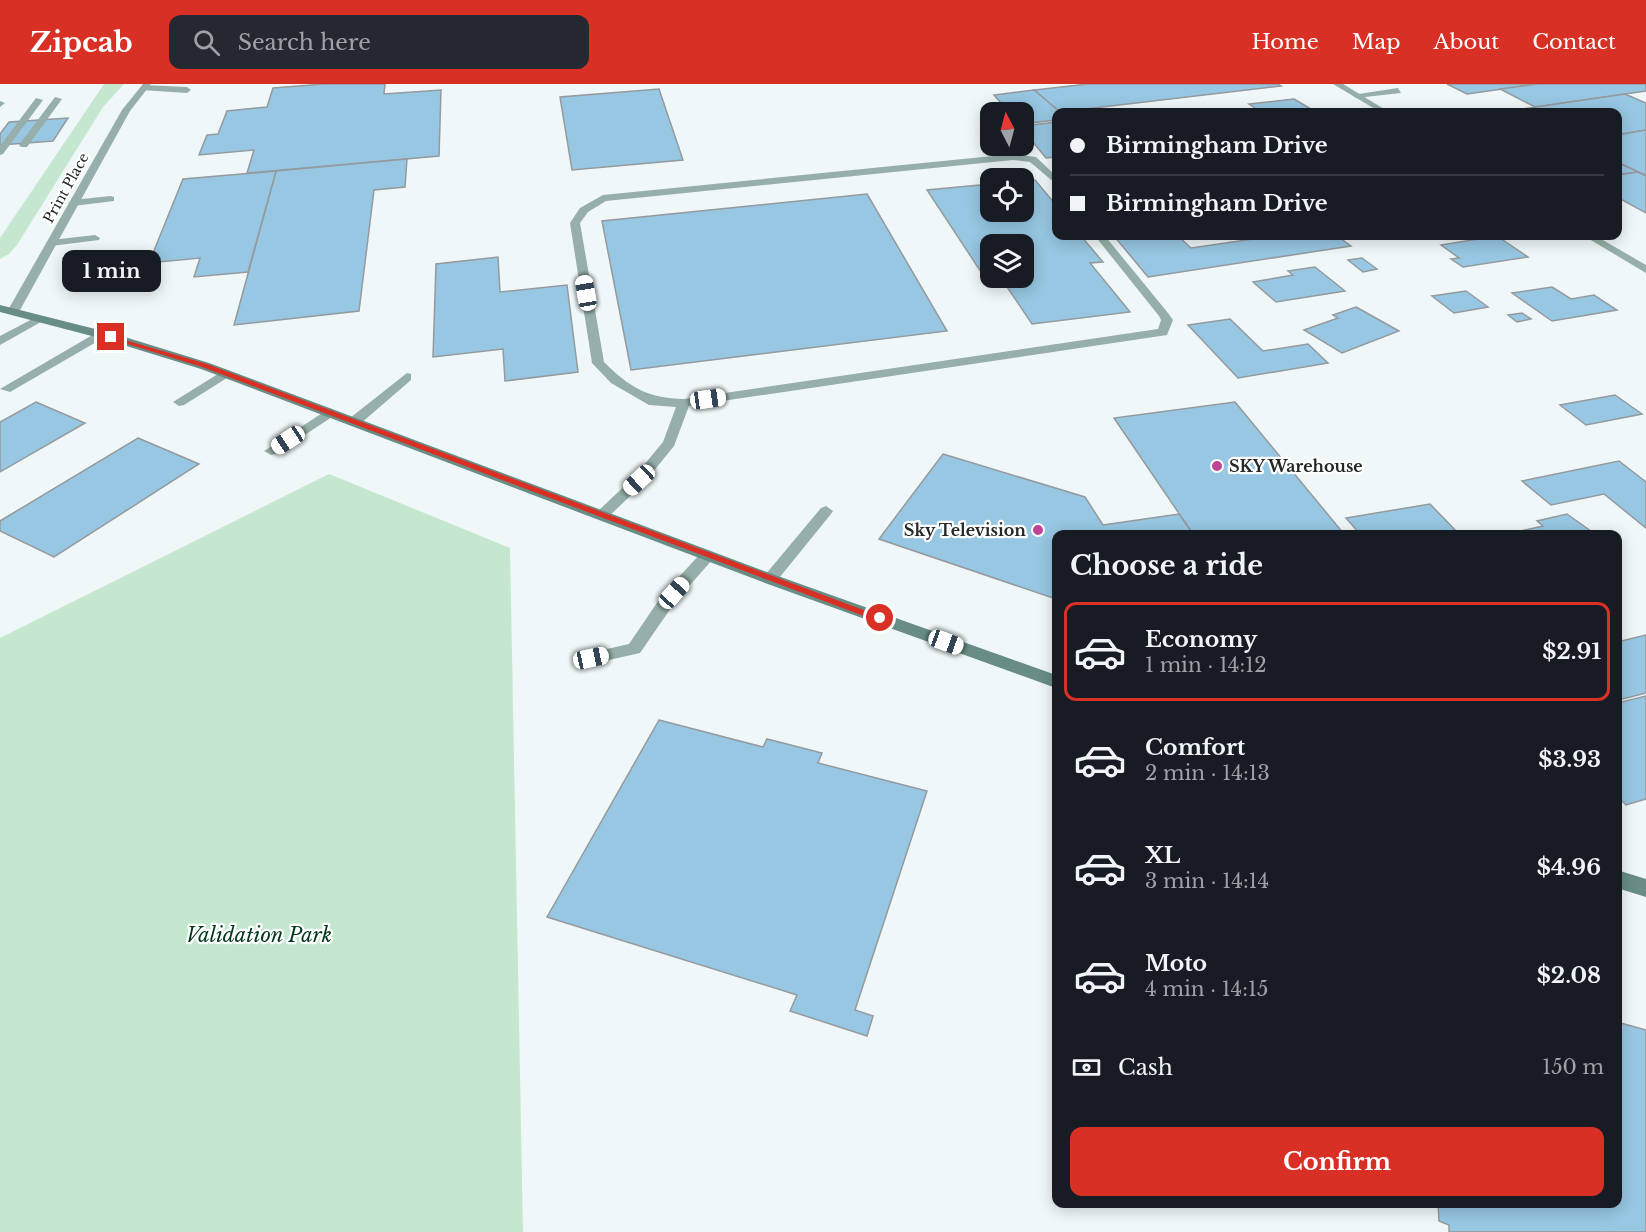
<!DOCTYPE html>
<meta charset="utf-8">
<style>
body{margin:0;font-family:"Libre Baskerville",serif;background:#242831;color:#f1f3f6;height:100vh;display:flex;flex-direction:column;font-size:22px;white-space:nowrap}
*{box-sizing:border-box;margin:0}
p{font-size:20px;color:#9ea1a6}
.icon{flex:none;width:33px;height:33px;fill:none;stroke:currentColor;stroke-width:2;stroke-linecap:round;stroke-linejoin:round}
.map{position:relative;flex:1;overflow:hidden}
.details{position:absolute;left:1052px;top:446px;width:570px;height:678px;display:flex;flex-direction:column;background:#171b24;border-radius:12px;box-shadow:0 3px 15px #0003}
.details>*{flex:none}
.guide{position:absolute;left:1052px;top:24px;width:570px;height:132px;border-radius:12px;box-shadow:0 3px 15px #0003;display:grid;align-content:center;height:132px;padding:0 18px;background:#171b24}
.needle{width:39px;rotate:354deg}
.tools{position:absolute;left:980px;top:18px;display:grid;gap:12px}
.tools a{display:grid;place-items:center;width:54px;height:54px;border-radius:12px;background:#171b24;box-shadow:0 3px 15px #0003;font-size:30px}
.end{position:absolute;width:27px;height:27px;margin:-14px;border:8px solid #d93025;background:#fff;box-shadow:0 0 0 3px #fff}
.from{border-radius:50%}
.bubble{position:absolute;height:42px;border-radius:12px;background:#171b24;box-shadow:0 3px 15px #0003;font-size:20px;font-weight:700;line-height:42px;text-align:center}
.car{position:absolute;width:18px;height:36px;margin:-18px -9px;border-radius:8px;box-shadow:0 0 4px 2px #0007;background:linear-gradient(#fff 24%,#345 0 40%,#fff 0 76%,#345 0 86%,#fff 0)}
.guide b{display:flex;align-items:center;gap:21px;height:57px;font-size:22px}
.guide b+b{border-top:2px solid #363941}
.guide i{width:15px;height:15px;background:#f1f3f6}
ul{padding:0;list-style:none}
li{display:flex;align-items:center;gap:18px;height:99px;margin:0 12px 9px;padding:0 6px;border:3px solid transparent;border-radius:12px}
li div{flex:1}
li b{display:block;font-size:22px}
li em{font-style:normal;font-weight:700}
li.current{border-color:#d93025}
li>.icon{width:54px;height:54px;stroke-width:1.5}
h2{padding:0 18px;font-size:27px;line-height:72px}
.pay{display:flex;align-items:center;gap:15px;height:66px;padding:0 18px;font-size:22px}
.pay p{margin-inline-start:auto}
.cta{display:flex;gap:12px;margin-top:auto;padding:12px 18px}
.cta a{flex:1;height:69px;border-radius:12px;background:#d93025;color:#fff;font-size:24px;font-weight:700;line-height:69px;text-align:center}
header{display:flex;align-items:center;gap:36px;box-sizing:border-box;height:84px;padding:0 30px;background:#d93025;color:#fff}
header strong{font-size:28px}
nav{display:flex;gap:33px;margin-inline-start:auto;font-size:21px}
.search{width:420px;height:54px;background:#242831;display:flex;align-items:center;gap:15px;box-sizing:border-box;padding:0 21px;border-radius:12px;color:#9ea1a6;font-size:22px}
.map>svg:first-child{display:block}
.green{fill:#c5e7cf}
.building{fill:#97c7e3;stroke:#949a9d;stroke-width:1.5}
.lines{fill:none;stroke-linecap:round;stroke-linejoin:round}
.service{fill:#96afaa;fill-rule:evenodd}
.minor{fill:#96afaa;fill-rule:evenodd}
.secondary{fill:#678d85;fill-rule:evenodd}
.route{fill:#d93025}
.poi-dot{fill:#bd4497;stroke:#fff;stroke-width:2}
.labels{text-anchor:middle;stroke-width:4.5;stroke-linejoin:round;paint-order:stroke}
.far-street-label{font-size:14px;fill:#242727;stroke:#fff}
.poi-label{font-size:16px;font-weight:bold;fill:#242727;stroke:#fff;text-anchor:start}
.near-park-label{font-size:20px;font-style:italic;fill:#00391c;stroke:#fff}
</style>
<header>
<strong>Zipcab</strong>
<div class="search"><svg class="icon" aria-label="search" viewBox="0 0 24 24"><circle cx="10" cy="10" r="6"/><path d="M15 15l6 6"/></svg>Search here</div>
<nav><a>Home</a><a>Map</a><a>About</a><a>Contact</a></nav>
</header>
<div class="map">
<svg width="1646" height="1148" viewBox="0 0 1646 1148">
<rect width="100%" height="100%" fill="#f0f7f9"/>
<!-- green -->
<g class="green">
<polygon points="104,0 124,0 103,23 17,161 9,170 0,175 0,154"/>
<polygon points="329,390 510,464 523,1148 0,1148 0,554"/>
</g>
<!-- building -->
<g class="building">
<polygon points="324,0 385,0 384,10 441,6 439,72 247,89 254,66 199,71 207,51 218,50 227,27 267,23 273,4"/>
<polygon points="1088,0 1278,0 1281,2 1060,28 1034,6"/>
<polygon points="1447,0 1538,0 1467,10"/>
<polygon points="1538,0 1646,0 1646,7 1535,23 1500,5"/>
<polygon points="659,5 683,76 572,86 560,13"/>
<polygon points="1034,6 1060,28 1056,28 1056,36 1023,40 1023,28 1009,28 994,11"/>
<polygon points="1625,10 1646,19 1646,46 1617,51 1617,28 1520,28 1515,26"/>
<polygon points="1294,15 1316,28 1261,28 1249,20"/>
<polygon points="68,34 53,57 0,61 0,50 9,38"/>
<polygon points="1056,38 1056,73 1046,74 1023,46 1023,42"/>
<polygon points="1646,46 1646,91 1645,91 1617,78 1617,51"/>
<polygon points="407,75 405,103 374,106 359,227 234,241 276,87"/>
<polygon points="1617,78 1638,88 1617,91"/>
<polygon points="276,87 248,188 194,193 200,174 149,179 183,95"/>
<polygon points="1638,88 1646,92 1646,129 1617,113 1617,91"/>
<polygon points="1035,96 1056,121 1056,152 1081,152 1103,178 1090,179 1130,228 1032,240 1001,194 1023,194 1023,160 990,160 990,190 983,191 927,106 990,100 990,128 1023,128 1023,97"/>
<polygon points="867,110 947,247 631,286 602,137"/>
<polygon points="1114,152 1178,152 1191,164 1274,152 1337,152 1351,162 1148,193"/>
<polygon points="1497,152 1528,173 1463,183 1451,175 1459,174 1441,161"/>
<polygon points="498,173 500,208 567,201 578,288 505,297 503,265 433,273 436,180"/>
<polygon points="1362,174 1377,185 1363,188 1348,176"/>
<polygon points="1315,183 1345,207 1276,218 1253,198 1293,191 1288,187"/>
<polygon points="1552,203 1571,215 1594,211 1617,226 1552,237 1512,209"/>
<polygon points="1466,207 1488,223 1454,229 1432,212"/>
<polygon points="1356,223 1399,247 1342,269 1304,246 1338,234 1333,231"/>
<polygon points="1522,229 1531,235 1517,238 1508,231"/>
<polygon points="1230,235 1263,267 1308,260 1328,279 1238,294 1188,241"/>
<polygon points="1615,311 1642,330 1586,341 1560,321"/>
<polygon points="36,318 85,339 0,388 0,338"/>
<polygon points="1235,318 1344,450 1193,450 1114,334"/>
<polygon points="138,354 199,380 54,473 0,447 0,437"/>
<polygon points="943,370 1085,413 1103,441 1179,430 1193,450 1056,450 1056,515 879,455"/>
<polygon points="1619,377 1646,398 1646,444 1604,410 1551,421 1522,397"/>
<polygon points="1430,420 1459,450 1360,450 1346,434"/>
<polygon points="1567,430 1595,450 1507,450 1543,442 1537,437"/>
<polygon points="1646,551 1646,609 1623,615 1617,610 1617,558"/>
<polygon points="1646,612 1646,715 1626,721 1617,712 1617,619"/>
<polygon points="659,636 763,663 767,655 822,669 818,679 927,707 855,926 873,932 867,952 790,927 797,911 547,833"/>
<polygon points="1617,938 1646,946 1646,1148 1449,1148 1449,1141 1439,1137 1438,1119 1617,1119"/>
</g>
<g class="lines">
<!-- service -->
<g class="service">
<polygon points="144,1 187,3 191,6 187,9 141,6"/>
<polygon points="1398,4 1401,9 1356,14 1352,11"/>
<polygon points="55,13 62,15 27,63 21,63 19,61"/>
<polygon points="36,14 43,16 3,70 0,71 0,62"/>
<polygon points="0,17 5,19 0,23"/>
<path d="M1013 70 1036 73 1056 92V100L1030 78 1013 76 606 117 588 128 580 139 604 278C630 304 648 314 684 315L1158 245 1161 236 1159 232 1095 152H1105L1168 229 1173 236 1167 251 689 322 674 362 644 399 607 434H597L595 431 597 428 634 393 663 358 676 323 649 321 611 299 592 279 570 139 580 124 603 111Z"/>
<polygon points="110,112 114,113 114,117 73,122 68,119 73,116"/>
<polygon points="95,151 100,154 99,156 51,162 46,159 51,156"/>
<polygon points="38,232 48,234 0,261 0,252"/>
<polygon points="101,246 105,247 105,253 10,308 0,305"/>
<polygon points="226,285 232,289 230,292 184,321 179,322 173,318"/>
<polygon points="407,289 411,290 411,296 360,340 350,340 350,334"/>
<polygon points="330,324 337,328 335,331 276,370 271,371 264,367"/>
<polygon points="826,422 833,427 831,430 775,499 765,499 762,495 765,491 821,424"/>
<polygon points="708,466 716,471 713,475 675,518 640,569 591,580 585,578 583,574 585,570 629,560 663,510 703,467"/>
</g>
<!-- minor -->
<g class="minor">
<polygon points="143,0 151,0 130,27 20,226 10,228 8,226 122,26"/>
<polygon points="1333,0 1343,0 1389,28 1380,28"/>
<polygon points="1584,152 1596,152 1646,181 1646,189"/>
</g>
<!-- secondary -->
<g class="secondary">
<polygon points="0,221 115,250 209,279 775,491 1056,591 1056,604 765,499 201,285 107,256 0,228"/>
<polygon points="1617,786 1646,795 1646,813 1617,804"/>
</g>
</g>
<!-- route -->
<polygon class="route" points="108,251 207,280 885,534 877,537 202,283 108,254"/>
<!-- markers -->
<g class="poi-dot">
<circle cx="1217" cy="382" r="6"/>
<circle cx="1038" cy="446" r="6"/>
</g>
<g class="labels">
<!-- far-street labels -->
<g class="far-street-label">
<text transform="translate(66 104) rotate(-61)" y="5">Print Place</text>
</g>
<!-- poi labels -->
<g class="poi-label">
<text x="1229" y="388">SKY Warehouse</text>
<text x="1026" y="452" text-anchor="end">Sky Television</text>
</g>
<!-- near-park labels -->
<g class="near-park-label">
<text x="259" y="858">Validation Park</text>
</g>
</g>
</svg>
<div class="tools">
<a><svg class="needle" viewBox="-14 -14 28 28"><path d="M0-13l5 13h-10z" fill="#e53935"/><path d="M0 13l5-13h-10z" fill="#9ea1a6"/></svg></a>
<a><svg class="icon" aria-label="locate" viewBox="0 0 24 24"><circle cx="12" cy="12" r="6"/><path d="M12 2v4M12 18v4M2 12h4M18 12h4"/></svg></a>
<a><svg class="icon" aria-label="layers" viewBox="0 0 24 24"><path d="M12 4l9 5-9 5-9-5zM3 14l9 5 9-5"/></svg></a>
</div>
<i class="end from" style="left:880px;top:534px"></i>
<i class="end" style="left:111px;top:253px"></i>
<div class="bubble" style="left:62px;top:166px;width:99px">1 min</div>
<i class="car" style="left:586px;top:209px;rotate:350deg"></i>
<i class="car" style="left:708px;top:315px;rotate:82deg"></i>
<i class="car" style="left:288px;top:356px;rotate:237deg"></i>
<i class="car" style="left:639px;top:396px;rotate:227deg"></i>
<i class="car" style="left:674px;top:509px;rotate:42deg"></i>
<i class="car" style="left:946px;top:558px;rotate:110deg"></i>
<i class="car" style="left:591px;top:574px;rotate:78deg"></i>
<div class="guide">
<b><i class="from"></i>Birmingham Drive</b>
<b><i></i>Birmingham Drive</b>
</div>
<section class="details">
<h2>Choose a ride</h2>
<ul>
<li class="current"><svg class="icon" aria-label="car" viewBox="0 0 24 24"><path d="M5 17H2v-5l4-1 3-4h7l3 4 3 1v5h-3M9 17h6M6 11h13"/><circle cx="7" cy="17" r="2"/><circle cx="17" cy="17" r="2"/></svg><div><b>Economy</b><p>1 min · 14:12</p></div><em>$2.91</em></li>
<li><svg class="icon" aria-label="car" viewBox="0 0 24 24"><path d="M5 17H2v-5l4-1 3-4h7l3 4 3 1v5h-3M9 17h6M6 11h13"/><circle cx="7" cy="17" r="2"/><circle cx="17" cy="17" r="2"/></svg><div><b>Comfort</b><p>2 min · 14:13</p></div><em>$3.93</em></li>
<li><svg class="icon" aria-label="car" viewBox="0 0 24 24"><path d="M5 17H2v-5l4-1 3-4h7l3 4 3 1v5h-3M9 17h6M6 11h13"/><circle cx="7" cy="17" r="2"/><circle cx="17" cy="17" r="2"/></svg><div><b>XL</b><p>3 min · 14:14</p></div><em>$4.96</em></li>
<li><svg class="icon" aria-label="car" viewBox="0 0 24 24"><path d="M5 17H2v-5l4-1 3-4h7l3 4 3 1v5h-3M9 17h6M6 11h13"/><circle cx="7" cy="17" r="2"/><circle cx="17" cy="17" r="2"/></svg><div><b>Moto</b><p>4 min · 14:15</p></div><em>$2.08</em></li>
</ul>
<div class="pay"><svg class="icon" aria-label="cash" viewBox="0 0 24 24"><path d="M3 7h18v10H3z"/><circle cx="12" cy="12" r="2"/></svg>Cash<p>150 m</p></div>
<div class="cta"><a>Confirm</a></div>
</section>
</div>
